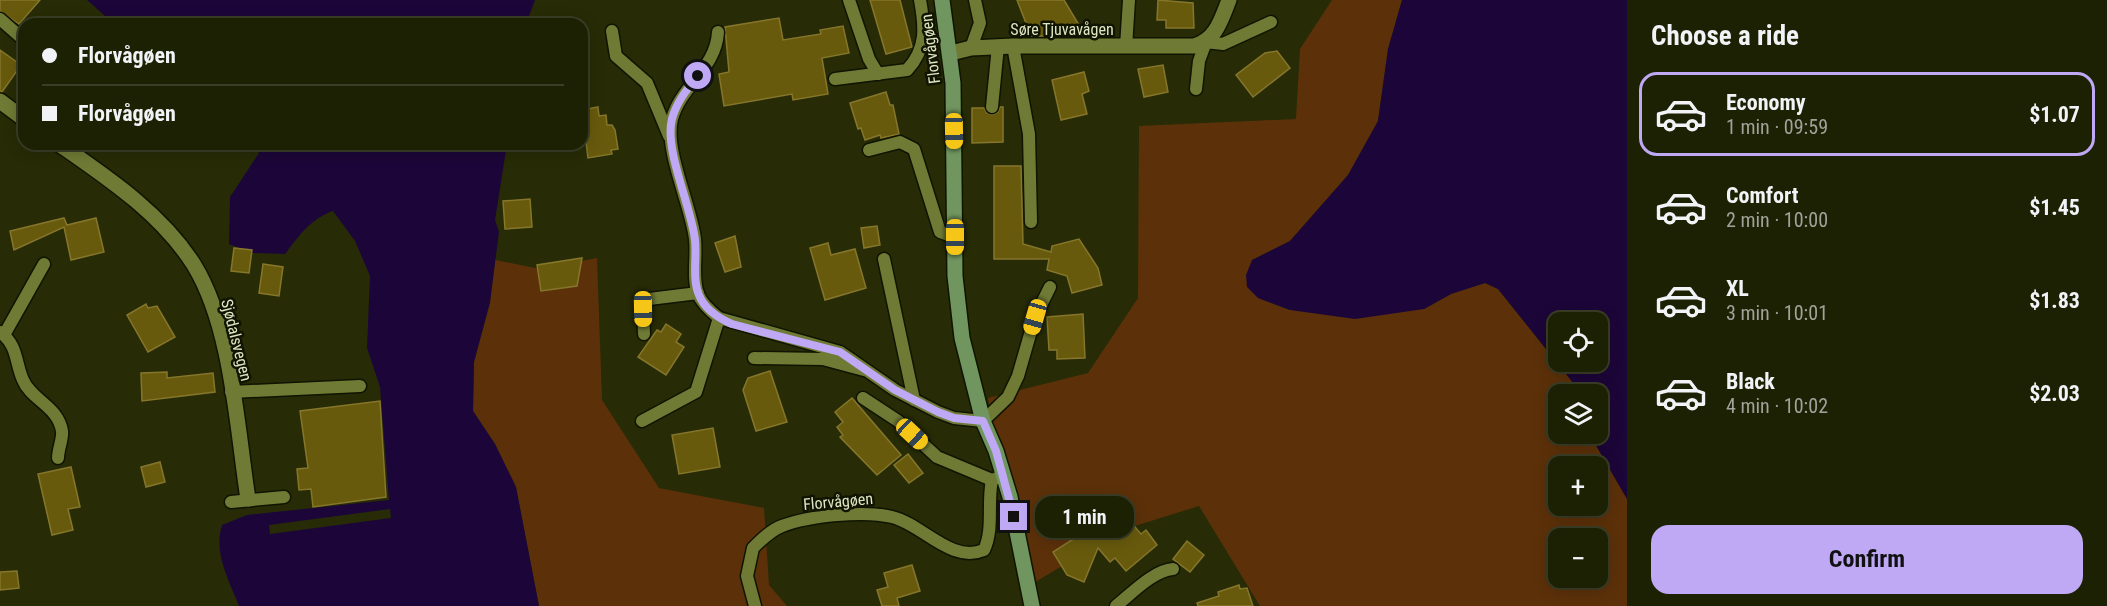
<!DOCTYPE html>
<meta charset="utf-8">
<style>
body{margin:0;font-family:"Roboto Condensed",sans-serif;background:#25290e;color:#f1f3f6;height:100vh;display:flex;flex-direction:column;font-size:22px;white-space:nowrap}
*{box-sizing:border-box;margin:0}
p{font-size:20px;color:#a0a39a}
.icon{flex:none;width:33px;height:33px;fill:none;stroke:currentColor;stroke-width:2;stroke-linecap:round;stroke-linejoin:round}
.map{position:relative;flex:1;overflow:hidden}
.drawer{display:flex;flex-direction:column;background:#1d2104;width:480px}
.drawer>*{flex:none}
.top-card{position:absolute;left:18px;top:18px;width:570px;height:132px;border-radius:18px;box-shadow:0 3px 15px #0003,0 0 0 2px #3b3e26;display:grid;align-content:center;height:132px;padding:0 24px;background:#1d2104}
.fabs{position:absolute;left:1548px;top:312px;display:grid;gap:12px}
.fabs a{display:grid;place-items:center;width:60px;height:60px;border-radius:12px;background:#1d2104;box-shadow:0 3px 15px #0003,0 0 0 2px #3b3e26;font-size:30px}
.end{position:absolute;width:27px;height:27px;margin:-14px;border:8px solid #bfa9f4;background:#111;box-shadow:0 0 0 3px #111}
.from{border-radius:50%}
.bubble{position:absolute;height:42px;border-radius:18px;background:#1d2104;box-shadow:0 3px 15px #0003,0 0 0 2px #3b3e26;font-size:20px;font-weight:700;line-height:42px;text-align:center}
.car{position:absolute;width:18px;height:36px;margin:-18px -9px;border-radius:8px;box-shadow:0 0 4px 2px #0007;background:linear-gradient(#f5c518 24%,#345 0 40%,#f5c518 0 76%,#345 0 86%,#f5c518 0)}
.top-card b{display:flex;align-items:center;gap:21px;height:57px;font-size:22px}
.top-card b+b{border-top:2px solid #3b3e26}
.top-card i{width:15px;height:15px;background:#f1f3f6}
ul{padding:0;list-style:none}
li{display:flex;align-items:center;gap:18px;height:84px;margin:0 12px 9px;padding:0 12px;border:3px solid transparent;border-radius:18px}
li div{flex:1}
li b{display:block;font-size:22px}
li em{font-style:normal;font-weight:700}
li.on{border-color:#bfa9f4}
li>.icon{width:54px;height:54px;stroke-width:1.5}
h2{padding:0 24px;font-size:27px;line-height:72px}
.primary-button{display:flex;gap:12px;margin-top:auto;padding:12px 24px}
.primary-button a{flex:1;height:69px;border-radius:18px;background:#bfa9f4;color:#111;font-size:24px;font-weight:700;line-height:69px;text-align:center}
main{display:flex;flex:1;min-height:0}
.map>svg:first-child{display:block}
.green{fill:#5c310a;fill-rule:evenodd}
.water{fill:#1c0639;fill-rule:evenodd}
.pier{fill:#272c06}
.building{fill:#685a0d;stroke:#85762c;stroke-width:1.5}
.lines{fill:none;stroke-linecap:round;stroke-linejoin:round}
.lane-casing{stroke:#101401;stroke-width:15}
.street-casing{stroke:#101401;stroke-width:18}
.secondary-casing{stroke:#101401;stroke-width:18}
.lane{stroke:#6f7b35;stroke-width:12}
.street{stroke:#6f7b35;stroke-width:15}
.secondary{stroke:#70955e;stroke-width:15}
.route{stroke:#bfa9f4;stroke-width:8}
.labels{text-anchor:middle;stroke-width:5;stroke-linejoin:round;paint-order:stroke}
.street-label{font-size:16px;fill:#dee6c3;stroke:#101400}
</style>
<main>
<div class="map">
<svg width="1627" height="606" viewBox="0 0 1627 606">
<rect width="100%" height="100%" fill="#272c06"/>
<!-- green -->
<g class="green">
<path d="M1332 0H1402L1388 49 1378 121 1348 175 1290 241 1252 260 1258 298 1290 310 1424 309 1451 294 1485 283 1498 289 1582 394H1558V434H1598V424L1600 429 1594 442 1627 499V606H1260L1199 506 1122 530 1022 590 988 398 1088 373 1138 298 1139 126 1296 119 1300 49ZM1558 466H1598V506H1558ZM1558 538H1598V578H1558Z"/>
<polygon points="597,258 602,400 659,488 764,508 769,585 787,606 539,606 516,487 495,444 473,411 474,362 490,303 495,260 540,269"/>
</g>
<!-- water -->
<g class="water">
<polygon points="87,0 535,0 526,24 114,24"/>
<path d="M1402 0H1627V499L1594 442 1600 429 1598 394H1582L1498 289 1485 283 1451 294 1424 309 1355 319 1290 310 1258 298 1247 287 1246 275 1252 260 1290 241 1348 175 1378 121 1388 49ZM1558 322H1598V362H1558Z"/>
<path d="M250 144H507L495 220 499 232 490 302 474 362 473 411 495 444 516 487 539 606H239C229 580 213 553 222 525L247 515 389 500 380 387 367 348 370 276 355 241 333 211C310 219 299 236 285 254L252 253 229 244 230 197 259 153Z"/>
</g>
<!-- pier -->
<polygon class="pier" points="390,509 391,518 270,534 269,525"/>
<!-- building -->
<g class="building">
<polygon points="0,0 40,0 19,24 0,11"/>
<polygon points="870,0 900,0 912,47 886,54"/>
<polygon points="1017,0 1064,0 1079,25 1046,36 1031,36"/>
<polygon points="1158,0 1193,3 1194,28 1166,28 1166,20 1157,20"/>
<polygon points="779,18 783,40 821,34 820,30 843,26 849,53 822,58 828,94 793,100 792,94 724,106 719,74 729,72 725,27"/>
<polygon points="0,50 21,65 2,92 0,91"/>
<polygon points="1277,51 1290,68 1253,97 1236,75 1265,53"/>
<polygon points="1163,65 1168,92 1144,97 1138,69"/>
<polygon points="1084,72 1089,91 1082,94 1087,114 1061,120 1052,80"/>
<polygon points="886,92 890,105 893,105 899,134 881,138 880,135 865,140 861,128 858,129 850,103"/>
<polygon points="598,107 599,116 606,115 607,125 612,125 615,130 618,149 611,150 612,154 588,158 582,110"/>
<polygon points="1000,107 1003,107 1003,142 972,143 972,108 984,108 987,113 992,115 998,112"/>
<polygon points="994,166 1021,166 1023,244 1051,252 1052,246 1079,239 1098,268 1102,285 1072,293 1067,276 1047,270 1049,259 994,259"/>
<polygon points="530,199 532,227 505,229 503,201"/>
<polygon points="64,218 67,225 96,218 104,252 71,260 64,227 14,250 10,231"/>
<polygon points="877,226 880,245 864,248 861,228"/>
<polygon points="735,236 741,267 725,272 715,243"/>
<polygon points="828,243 831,255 855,249 866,288 825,300 810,248"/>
<polygon points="234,248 252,250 249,273 231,271"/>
<polygon points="582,258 577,286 541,291 537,265"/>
<polygon points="263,264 283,267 279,296 259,293"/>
<polygon points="146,304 148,308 157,306 175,337 148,352 127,315"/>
<polygon points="1083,314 1085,358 1057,359 1057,350 1049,350 1047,317"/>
<polygon points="666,324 681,334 676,342 684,347 666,375 638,357 657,330 661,332"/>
<polygon points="770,371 787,422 756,431 743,390 748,378"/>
<polygon points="167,372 167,378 213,373 215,392 142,401 141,373"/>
<polygon points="852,398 901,455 877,475 840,437 843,435 837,427 843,422 835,412"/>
<polygon points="380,401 386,497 313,507 311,489 299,490 297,469 308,468 300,411"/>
<polygon points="713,428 720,467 679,474 672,435"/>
<polygon points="908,454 923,473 909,483 894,465"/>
<polygon points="160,462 165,482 146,487 141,467"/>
<polygon points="71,467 80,507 68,509 73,530 52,535 38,474"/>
<polygon points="1097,501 1109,516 1114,512 1125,525 1130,521 1141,534 1146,530 1157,545 1126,571 1115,558 1110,562 1098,548 1084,582 1067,575 1053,552 1075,538 1065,528"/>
<polygon points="1187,541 1204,555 1190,572 1173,559"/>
<polygon points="912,565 920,591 897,598 899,606 882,606 877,590 888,587 884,573"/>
<polygon points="17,571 19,588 0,590 0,572"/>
<polygon points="1239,585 1240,589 1247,588 1253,606 1198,606 1197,603 1219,596 1218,592"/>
</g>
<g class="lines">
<!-- lane casing -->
<g class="lane-casing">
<g id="lane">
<polyline points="849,0 869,59 878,74"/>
<polyline points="0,19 24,40"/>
<polyline points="612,31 616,56 647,83 669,136"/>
<path d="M718 32C716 69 681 85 672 119 664 150 691 205 695 239 697 256 692 278 698 294 702 304 710 311 719 318L840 352 895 390 938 412 954 418 983 421 1008 397 1018 376 1035 317 1050 287"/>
<polyline points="1013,46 1029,134 1031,222"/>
<polyline points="1126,47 1129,0"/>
<polyline points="971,48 980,23 975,0"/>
<path d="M835 79 907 70C927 49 925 27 920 0"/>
<polyline points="1196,89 1199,61 1206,42 1223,44 1271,22"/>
<polyline points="992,107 998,46"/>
<polyline points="869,150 900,142 914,149 940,232 955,237"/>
<polyline points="884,259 914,400"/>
<path d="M0 332C18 345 15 362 23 380 31 400 58 406 62 431 63 439 58 449 58 458"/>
<polyline points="644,334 643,309 649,299 698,293"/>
<polyline points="4,335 44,264"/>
<polyline points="754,358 823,359 864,370"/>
<polyline points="231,392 360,386"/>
<polyline points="863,398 898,421 937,457 992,480 997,478"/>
<polyline points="642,421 696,392 719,318"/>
<polyline points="231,502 284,497"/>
<path d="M755 606 747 576 753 548C761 540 771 530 782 526 808 516 864 510 892 517 922 524 951 564 984 550 994 529 987 504 992 480"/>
<path d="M1116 606C1131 594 1154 570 1173 569"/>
</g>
</g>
<!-- street casing -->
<g class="street-casing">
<g id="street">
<path d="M951 53 971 48 1013 46H1194C1216 40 1221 20 1229 0"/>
<polyline points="0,101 24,119"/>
<path d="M59 144C108 178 162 214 194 265 232 327 237 428 248 499"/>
</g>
</g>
<!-- secondary casing -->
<g class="secondary-casing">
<polyline id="secondary" points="942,0 953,83 955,276 962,338 983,421 996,451 1010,497 1032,606"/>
</g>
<!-- lane -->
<use href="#lane" class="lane"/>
<!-- street -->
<use href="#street" class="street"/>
<!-- secondary -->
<use href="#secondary" class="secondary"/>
</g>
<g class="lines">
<!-- route -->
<path class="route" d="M698 76C687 89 676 103 672 119 664 150 691 205 695 240 697 257 692 279 699 295 705 310 718 318 732 324L840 352 895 390 938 412 954 418 983 421 996 451 1014 517"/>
</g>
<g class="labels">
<!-- street labels -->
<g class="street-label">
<text x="1062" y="35">Søre Tjuvavågen</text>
<text transform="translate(930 49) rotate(-97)" y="6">Florvågøen</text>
<text transform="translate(237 340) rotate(76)" y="6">Sjødalsvegen</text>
<text transform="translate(838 501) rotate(-5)" y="6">Florvågøen</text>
</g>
</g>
</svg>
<div class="fabs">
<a><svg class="icon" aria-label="locate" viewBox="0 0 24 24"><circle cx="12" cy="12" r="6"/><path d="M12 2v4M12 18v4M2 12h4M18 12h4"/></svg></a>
<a><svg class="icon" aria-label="layers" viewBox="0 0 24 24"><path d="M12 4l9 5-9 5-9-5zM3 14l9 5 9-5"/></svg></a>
<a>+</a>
<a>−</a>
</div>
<i class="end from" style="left:698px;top:76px"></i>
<i class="end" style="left:1014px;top:517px"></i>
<div class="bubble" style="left:1035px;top:496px;width:99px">1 min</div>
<i class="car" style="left:954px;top:131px;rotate:179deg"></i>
<i class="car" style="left:955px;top:237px;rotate:180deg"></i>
<i class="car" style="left:643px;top:309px;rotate:179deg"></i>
<i class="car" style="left:1035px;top:317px;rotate:196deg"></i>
<i class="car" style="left:912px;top:434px;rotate:133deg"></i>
<div class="top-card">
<b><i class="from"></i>Florvågøen</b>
<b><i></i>Florvågøen</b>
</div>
</div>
<section class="drawer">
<h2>Choose a ride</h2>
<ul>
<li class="on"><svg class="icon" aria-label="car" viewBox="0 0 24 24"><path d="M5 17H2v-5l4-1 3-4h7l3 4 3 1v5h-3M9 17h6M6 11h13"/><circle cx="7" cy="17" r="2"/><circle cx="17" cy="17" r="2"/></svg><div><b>Economy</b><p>1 min · 09:59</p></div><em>$1.07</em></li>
<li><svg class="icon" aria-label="car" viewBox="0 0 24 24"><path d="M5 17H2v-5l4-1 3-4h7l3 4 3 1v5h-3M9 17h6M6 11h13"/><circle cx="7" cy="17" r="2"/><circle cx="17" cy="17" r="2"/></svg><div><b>Comfort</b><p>2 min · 10:00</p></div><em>$1.45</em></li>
<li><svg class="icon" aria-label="car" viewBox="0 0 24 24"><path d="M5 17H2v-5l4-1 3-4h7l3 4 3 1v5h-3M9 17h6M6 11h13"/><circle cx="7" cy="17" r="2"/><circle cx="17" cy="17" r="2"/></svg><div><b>XL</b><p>3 min · 10:01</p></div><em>$1.83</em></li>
<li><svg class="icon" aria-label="car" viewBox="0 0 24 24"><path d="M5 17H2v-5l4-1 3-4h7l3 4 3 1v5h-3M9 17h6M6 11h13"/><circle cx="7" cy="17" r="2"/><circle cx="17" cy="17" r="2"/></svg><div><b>Black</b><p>4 min · 10:02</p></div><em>$2.03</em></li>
</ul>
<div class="primary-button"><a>Confirm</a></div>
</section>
</main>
